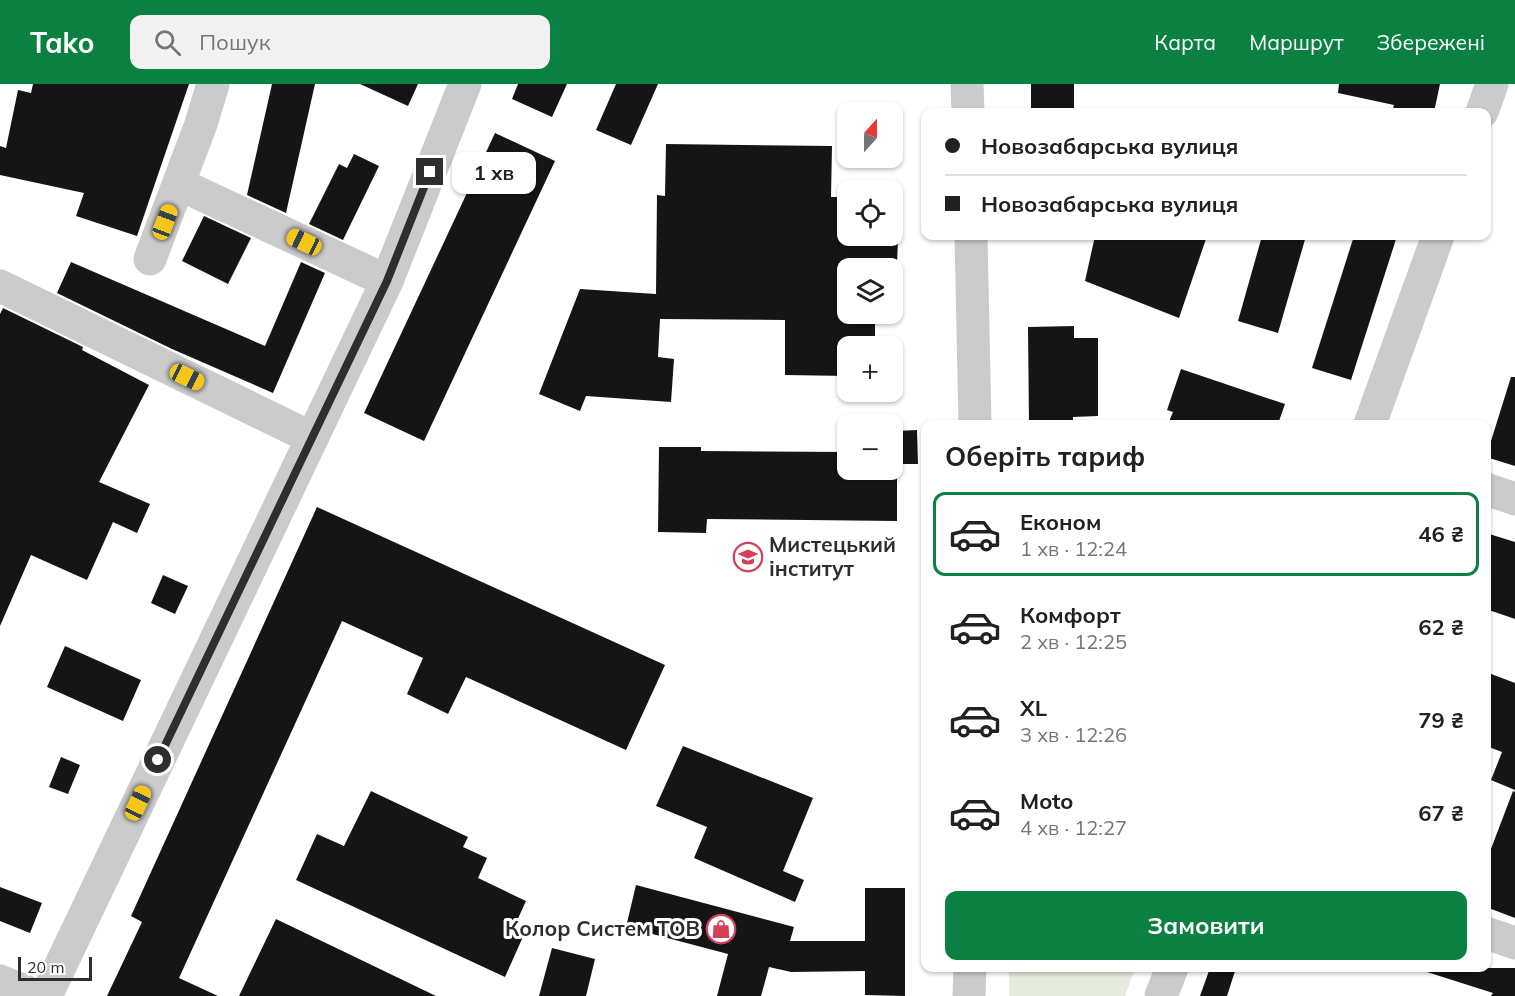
<!DOCTYPE html>
<html lang="uk">
<meta charset="utf-8">
<style>
body{margin:0;font-family:Mulish,sans-serif;background:#f2f2f2;color:#202124;height:100vh;display:flex;flex-direction:column;font-size:22px;white-space:nowrap}
*{box-sizing:border-box;margin:0}
p{font-size:20px;color:#757577}
.icon{flex:none;width:33px;height:33px;fill:none;stroke:currentColor;stroke-width:2;stroke-linecap:round;stroke-linejoin:round}
.map{position:relative;flex:1;overflow:hidden}
.details{position:absolute;left:921px;top:336px;width:570px;height:552px;display:flex;flex-direction:column;background:#fff;border-radius:12px;box-shadow:0 2px 4px #0004}
.details>*{flex:none}
.top-card{position:absolute;left:921px;top:24px;width:570px;height:132px;border-radius:12px;box-shadow:0 2px 4px #0004;display:grid;align-content:center;height:132px;padding:0 24px;background:#fff}
.needle{width:39px;rotate:21deg}
.controls{position:absolute;left:837px;top:18px;display:grid;gap:12px}
.controls a{display:grid;place-items:center;width:66px;height:66px;border-radius:12px;background:#fff;box-shadow:0 2px 4px #0004;font-size:30px}
.scale{position:absolute;left:18px;bottom:15px;width:74px;box-sizing:border-box;padding-left:6px;border:3px solid #2e2e2e;border-top:0;font-size:16px;line-height:21px;white-space:nowrap;color:#2e2e2e;-webkit-text-stroke:4px #fff;paint-order:stroke}
.end{position:absolute;width:27px;height:27px;margin:-14px;border:8px solid #2e2e2e;background:#fff;box-shadow:0 0 0 3px #fff}
.from{border-radius:50%}
.bubble{position:absolute;height:42px;border-radius:12px;background:#fff;box-shadow:0 2px 4px #0004;font-size:20px;font-weight:700;line-height:42px;text-align:center}
.car{position:absolute;width:18px;height:36px;margin:-18px -9px;border-radius:8px;box-shadow:0 0 4px 2px #0007;background:linear-gradient(#f5c518 24%,#345 0 40%,#f5c518 0 76%,#345 0 86%,#f5c518 0)}
.top-card b{display:flex;align-items:center;gap:21px;height:57px;font-size:22px}
.top-card b+b{border-top:2px solid #e0e0e0}
.top-card i{width:15px;height:15px;background:#202124}
ul{padding:0;list-style:none}
li{display:flex;align-items:center;gap:18px;height:84px;margin:0 12px 9px;padding:0 12px;border:3px solid transparent;border-radius:12px}
li div{flex:1}
li b{display:block;font-size:22px}
li em{font-style:normal;font-weight:700}
li.current{border-color:#0b8043}
li>.icon{width:54px;height:54px;stroke-width:1.5}
h2{padding:0 24px;font-size:27px;line-height:72px}
.action{display:flex;gap:12px;margin-top:auto;padding:12px 24px}
.action a{flex:1;height:69px;border-radius:12px;background:#0b8043;color:#fff;font-size:24px;font-weight:700;line-height:69px;text-align:center}
header{display:flex;align-items:center;gap:36px;box-sizing:border-box;height:84px;padding:0 30px;background:#0b8043;color:#fff}
header strong{font-size:28px}
nav{display:flex;gap:33px;margin-inline-start:auto;font-size:21px}
.search{width:420px;height:54px;background:#f2f2f2;display:flex;align-items:center;gap:15px;box-sizing:border-box;padding:0 21px;border-radius:12px;color:#757577;font-size:22px}
.map>svg:first-child{display:block}
.green{fill:#e5eadd}
.building{fill:#151515}
.lines{fill:none;stroke-linecap:round;stroke-linejoin:round}
.minor{stroke:#cbcbcb;stroke-width:33}
.route{stroke:#2e2e2e;stroke-width:8}
.labels{text-anchor:middle;stroke-width:6;stroke-linejoin:round;paint-order:stroke}
.poi-label{font-size:21px;font-weight:bold;fill:#2e2e2e;stroke:#fff;text-anchor:start}
</style>
<header>
<strong>Tako</strong>
<div class="search"><svg class="icon" aria-label="search" viewBox="0 0 24 24"><circle cx="10" cy="10" r="6"/><path d="M15 15l6 6"/></svg>Пошук</div>
<nav><a>Карта</a><a>Маршрут</a><a>Збережені</a></nav>
</header>
<div class="map">
<svg width="1515" height="912" viewBox="0 0 1515 912">
<rect width="100%" height="100%" fill="#fff"/>
<!-- green -->
<polygon class="green" points="1009,884 1135,884 1125,912 1009,912"/>
<!-- building -->
<g class="building">
<polygon points="33,0 189,0 137,152 76,132 84,109 0,91 0,62 6,64 18,6 31,9"/>
<polygon points="272,0 315,0 286,129 247,111"/>
<polygon points="360,0 418,0 408,22"/>
<polygon points="518,0 567,0 552,33 512,15"/>
<polygon points="616,0 658,0 631,61 596,46"/>
<rect x="1031" y="0" width="43" height="28"/>
<polygon points="1339,0 1440,0 1434,28 1392,28 1394,21 1338,9"/>
<polygon points="495,49 555,77 424,357 364,329"/>
<polygon points="666,60 832,62 831,113 848,113 848,152 898,152 897,184 848,184 848,230 875,230 875,262 848,262 848,292 785,291 785,236 660,235 658,273 674,275 671,318 586,312 580,327 539,310 580,205 656,210 657,111 665,112"/>
<polygon points="354,70 379,82 343,156 309,140 339,80 347,84"/>
<polygon points="204,132 251,154 228,200 182,177"/>
<polygon points="1095,152 1207,152 1179,234 1085,197"/>
<polygon points="1262,152 1306,152 1278,249 1238,237"/>
<polygon points="1354,152 1397,152 1351,296 1312,284"/>
<polygon points="71,178 265,262 301,178 325,189 273,309 172,265 57,209"/>
<polygon points="3,224 83,263 82,266 149,301 99,398 150,420 137,449 113,438 87,496 31,471 0,542 0,230"/>
<polygon points="1074,242 1074,254 1098,254 1098,332 1073,333 1073,340 1029,340 1028,243"/>
<polygon points="1181,285 1285,320 1278,340 1168,340 1173,328 1167,326"/>
<polygon points="1511,293 1515,293 1515,382 1486,373"/>
<polygon points="917,346 918,380 898,380 897,347"/>
<polygon points="659,363 701,363 701,367 848,368 848,386 897,386 897,437 707,435 706,449 658,448"/>
<polygon points="317,423 665,581 626,666 466,593 448,630 407,610 423,574 342,537 179,894 218,912 107,912 142,838 131,832"/>
<polygon points="1486,449 1515,458 1515,535 1486,525"/>
<polygon points="163,491 188,502 175,530 151,519"/>
<polygon points="65,562 141,596 123,637 47,603"/>
<polygon points="1486,588 1515,599 1515,706 1491,696 1502,668 1486,662"/>
<polygon points="683,662 813,714 783,787 804,796 795,818 694,774 707,743 656,722"/>
<polygon points="61,673 80,681 68,710 49,703"/>
<polygon points="371,707 468,753 463,763 487,774 478,794 526,817 515,841 526,846 505,893 296,796 317,750 344,762"/>
<polygon points="1513,707 1515,708 1515,834 1486,823 1486,778"/>
<polygon points="636,801 794,843 790,857 865,857 865,804 905,804 905,912 865,911 865,887 791,888 769,883 761,912 717,912 728,870 626,843"/>
<polygon points="0,803 42,819 30,849 0,837"/>
<polygon points="276,835 436,912 239,912"/>
<polygon points="552,864 595,875 586,912 539,912"/>
<polygon points="1210,884 1236,884 1227,912 1200,912"/>
<polygon points="1428,884 1515,884 1515,912 1491,912 1493,909 1427,888"/>
</g>
<g class="lines">
<!-- minor -->
<g class="minor">
<polyline points="967,0 968,28"/>
<polyline points="1482,28 1492,0"/>
<polyline points="179,100 387,197"/>
<polyline points="971,152 975,340"/>
<polyline points="150,175 201,40 213,0"/>
<polyline points="0,202 312,354"/>
<polyline points="1370,340 1438,152"/>
<polyline points="1486,405 1515,415"/>
<polyline points="1486,849 1515,859"/>
<polyline points="0,897 37,912"/>
<polyline points="46,912 387,197 465,0"/>
<polyline points="969,912 970,884"/>
<polyline points="1161,912 1172,884"/>
</g>
</g>
<g class="lines">
<!-- route -->
<polyline class="route" points="158,676 387,197 430,88"/>
</g>
<!-- icons -->
<defs>
<g id="university-ring" transform="scale(1.5)"><circle r="9.5" fill="#fff" stroke="#d54058" stroke-width="1.5"/><path d="M0-5L7-2L0 1L-7-2ZM-4 1L0 2.5L4 1V4Q0 6-4 4Z" fill="#d54058"/></g>
<g id="shop-ring" transform="scale(1.5)"><circle r="9.5" fill="#fff" stroke="#d54058" stroke-width="1.5"/><path d="M-5-2.5h2.3a2.7 3.5 0 0 1 5.4 0H5L5.5 6h-11ZM-1.5-2.5h3a1.5 2.3 0 0 0-3 0Z" fill="#d54058"/></g>
</defs>
<g fill-rule="evenodd">
<use href="#university-ring" x="748" y="473"/>
<use href="#shop-ring" x="721" y="845"/>
</g>
<g class="labels">
<!-- poi labels -->
<g class="poi-label">
<text x="769" y="468">Мистецький<tspan x="769" dy="24">інститут</tspan></text>
<text x="700" y="852" text-anchor="end">Колор Систем ТОВ</text>
</g>
</g>
</svg>
<div class="controls">
<a><svg class="needle" viewBox="-14 -14 28 28"><path d="M0-13l5 13h-10z" fill="#e53935"/><path d="M0 13l5-13h-10z" fill="#757577"/></svg></a>
<a><svg class="icon" aria-label="locate" viewBox="0 0 24 24"><circle cx="12" cy="12" r="6"/><path d="M12 2v4M12 18v4M2 12h4M18 12h4"/></svg></a>
<a><svg class="icon" aria-label="layers" viewBox="0 0 24 24"><path d="M12 4l9 5-9 5-9-5zM3 14l9 5 9-5"/></svg></a>
<a>+</a>
<a>−</a>
</div>
<div class="scale">20 m</div>
<i class="end from" style="left:158px;top:676px"></i>
<i class="end" style="left:430px;top:88px"></i>
<div class="bubble" style="left:452px;top:68px;width:84px">1 хв</div>
<i class="car" style="left:165px;top:138px;rotate:21deg"></i>
<i class="car" style="left:304px;top:158px;rotate:295deg"></i>
<i class="car" style="left:187px;top:293px;rotate:116deg"></i>
<i class="car" style="left:138px;top:719px;rotate:25deg"></i>
<div class="top-card">
<b><i class="from"></i>Новозабарська вулиця</b>
<b><i></i>Новозабарська вулиця</b>
</div>
<section class="details">
<h2>Оберіть тариф</h2>
<ul>
<li class="current"><svg class="icon" aria-label="car" viewBox="0 0 24 24"><path d="M5 17H2v-5l4-1 3-4h7l3 4 3 1v5h-3M9 17h6M6 11h13"/><circle cx="7" cy="17" r="2"/><circle cx="17" cy="17" r="2"/></svg><div><b>Економ</b><p>1 хв · 12:24</p></div><em>46 ₴</em></li>
<li><svg class="icon" aria-label="car" viewBox="0 0 24 24"><path d="M5 17H2v-5l4-1 3-4h7l3 4 3 1v5h-3M9 17h6M6 11h13"/><circle cx="7" cy="17" r="2"/><circle cx="17" cy="17" r="2"/></svg><div><b>Комфорт</b><p>2 хв · 12:25</p></div><em>62 ₴</em></li>
<li><svg class="icon" aria-label="car" viewBox="0 0 24 24"><path d="M5 17H2v-5l4-1 3-4h7l3 4 3 1v5h-3M9 17h6M6 11h13"/><circle cx="7" cy="17" r="2"/><circle cx="17" cy="17" r="2"/></svg><div><b>XL</b><p>3 хв · 12:26</p></div><em>79 ₴</em></li>
<li><svg class="icon" aria-label="car" viewBox="0 0 24 24"><path d="M5 17H2v-5l4-1 3-4h7l3 4 3 1v5h-3M9 17h6M6 11h13"/><circle cx="7" cy="17" r="2"/><circle cx="17" cy="17" r="2"/></svg><div><b>Moto</b><p>4 хв · 12:27</p></div><em>67 ₴</em></li>
</ul>
<div class="action"><a>Замовити</a></div>
</section>
</div>
